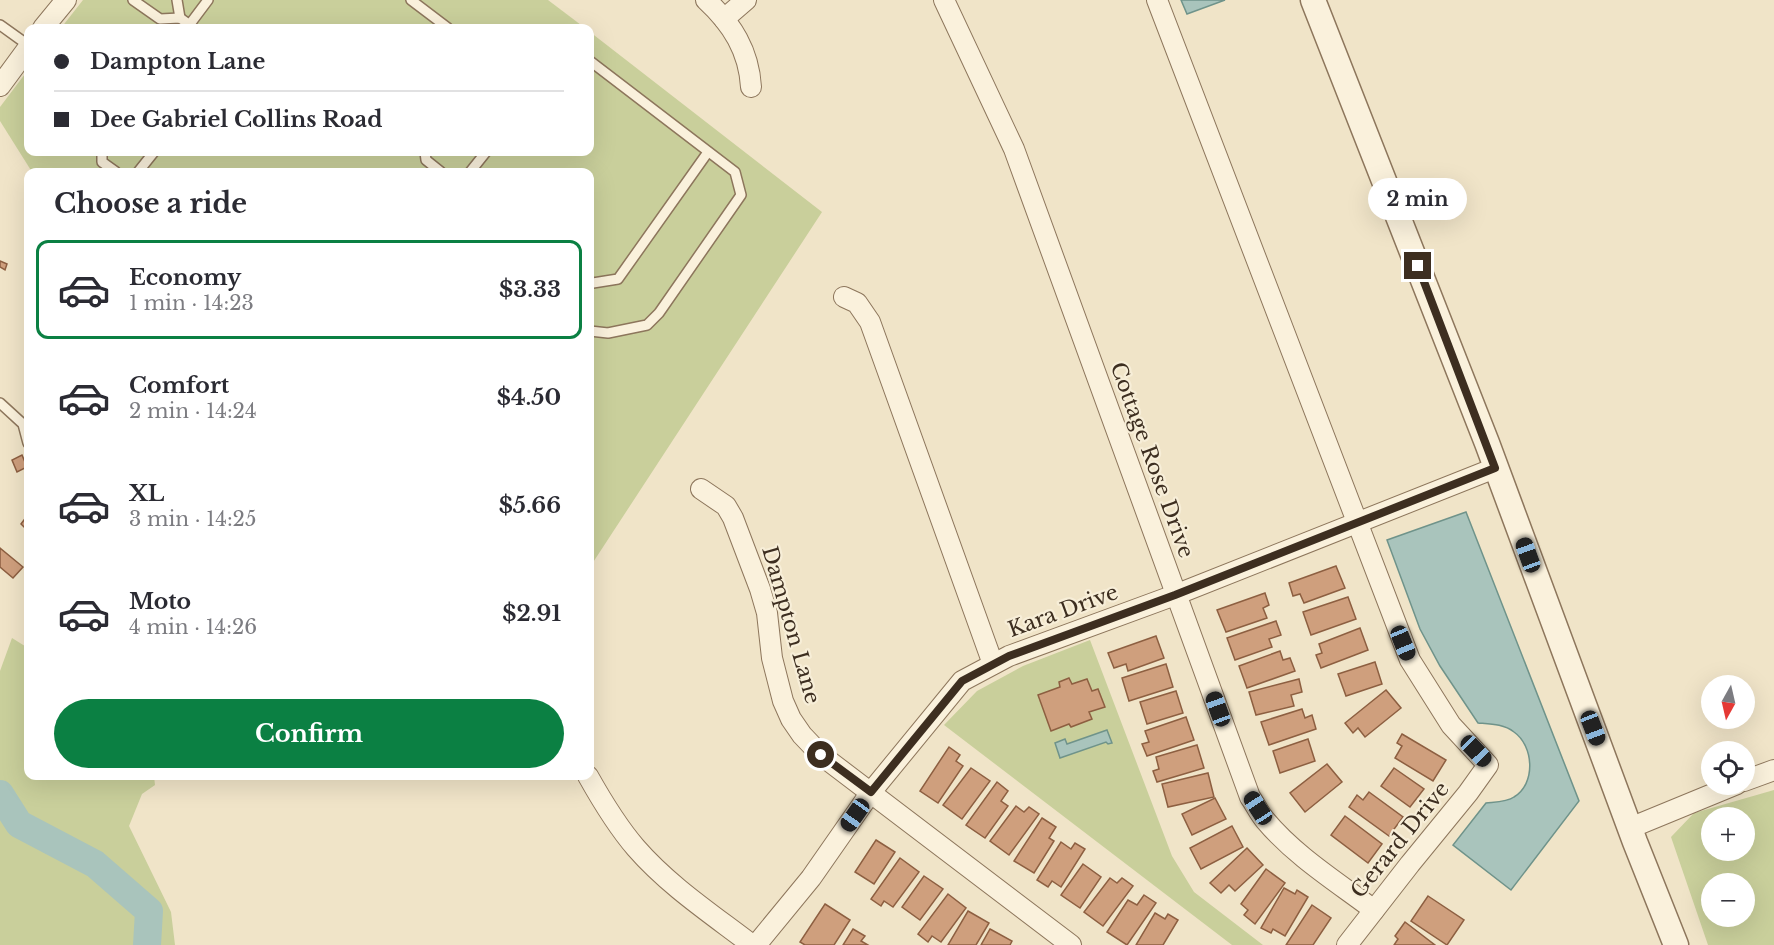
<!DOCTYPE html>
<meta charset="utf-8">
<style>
body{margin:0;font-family:"Libre Baskerville",serif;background:#f2f2f3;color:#2b2b33;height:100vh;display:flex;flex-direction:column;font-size:22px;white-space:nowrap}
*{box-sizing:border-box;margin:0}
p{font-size:20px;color:#7c7c81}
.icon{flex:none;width:33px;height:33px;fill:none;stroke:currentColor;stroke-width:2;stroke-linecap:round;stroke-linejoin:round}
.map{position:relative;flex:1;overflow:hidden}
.panel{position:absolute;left:24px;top:168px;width:570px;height:612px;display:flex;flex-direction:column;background:#fff;border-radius:12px;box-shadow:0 6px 24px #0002}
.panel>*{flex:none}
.hud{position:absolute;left:24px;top:24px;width:570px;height:132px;border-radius:12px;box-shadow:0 6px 24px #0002;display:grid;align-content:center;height:132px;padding:0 30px;background:#fff}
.needle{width:39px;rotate:188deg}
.fabs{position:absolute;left:1701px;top:675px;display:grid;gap:12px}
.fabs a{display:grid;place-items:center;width:54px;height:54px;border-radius:50%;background:#fff;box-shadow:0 6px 24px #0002;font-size:30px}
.end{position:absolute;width:27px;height:27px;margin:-14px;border:8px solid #3d2e20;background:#fff;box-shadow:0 0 0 3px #fff}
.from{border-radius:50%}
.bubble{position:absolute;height:42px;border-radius:21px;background:#fff;box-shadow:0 6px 24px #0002;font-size:20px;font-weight:800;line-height:42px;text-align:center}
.car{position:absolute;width:18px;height:36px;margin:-18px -9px;border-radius:8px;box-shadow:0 0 4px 2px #0007;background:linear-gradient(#222 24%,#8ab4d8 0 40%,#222 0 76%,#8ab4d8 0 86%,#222 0)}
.hud b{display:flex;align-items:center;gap:21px;height:57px;font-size:22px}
.hud b+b{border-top:2px solid #e1e1e2}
.hud i{width:15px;height:15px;background:#2b2b33}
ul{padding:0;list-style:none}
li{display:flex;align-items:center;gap:18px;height:99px;margin:0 12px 9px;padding:0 18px;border:3px solid transparent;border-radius:12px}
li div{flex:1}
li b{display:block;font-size:22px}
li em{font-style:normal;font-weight:800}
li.selected{border-color:#0b8043}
li>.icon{width:54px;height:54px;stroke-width:1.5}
h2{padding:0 30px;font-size:27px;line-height:72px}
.button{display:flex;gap:12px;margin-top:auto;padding:12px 30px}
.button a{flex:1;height:69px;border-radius:36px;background:#0b8043;color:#fff;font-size:24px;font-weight:800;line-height:69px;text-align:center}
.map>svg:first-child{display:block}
.green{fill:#c9cf9b;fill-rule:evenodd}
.water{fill:#a9c4bc;stroke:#6f938a;stroke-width:1.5}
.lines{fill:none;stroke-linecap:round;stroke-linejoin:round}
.river{stroke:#a9c4bc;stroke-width:28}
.building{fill:#cf9f7d;stroke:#8d5f41;stroke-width:1.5}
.service-casing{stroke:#8d765c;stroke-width:12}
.minor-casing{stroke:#8d765c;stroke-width:22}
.tertiary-casing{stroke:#8d765c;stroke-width:27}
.service{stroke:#faf1dc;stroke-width:9}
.minor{stroke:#faf1dc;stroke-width:20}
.tertiary{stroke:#faf1dc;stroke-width:24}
.route{stroke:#3d2e20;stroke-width:8}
.labels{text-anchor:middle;stroke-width:4.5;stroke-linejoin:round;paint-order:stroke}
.street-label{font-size:21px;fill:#3d2e20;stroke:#f7eed8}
</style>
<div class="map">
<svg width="1774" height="945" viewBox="0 0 1774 945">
<rect width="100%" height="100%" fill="#f0e4c8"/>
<!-- green -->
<g class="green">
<polygon points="83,0 548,0 585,28 61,28"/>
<polygon points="590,32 822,212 590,567 590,172 32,172 0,121 0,107 28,70 28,152 590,152"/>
<polygon points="12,638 28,648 28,776 154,776 155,785 142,794 129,826 171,912 175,945 0,945 0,671"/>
<polygon points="1090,640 1172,856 1194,892 1263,945 1232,945 944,725 977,691 1023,666"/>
<path d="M1774 790V945H1708L1671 837 1694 813ZM1712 818H1744V850H1712ZM1712 884H1744V916H1712Z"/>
</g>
<!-- water -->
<g class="water">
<polygon points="1181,0 1225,0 1187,14"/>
<path d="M1466 512 1579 801 1511 890 1453 845 1486 803C1494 802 1507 802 1514 797 1536 784 1534 746 1514 732 1504 724 1491 724 1478 723L1440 666 1420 629 1387 540Z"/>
<polygon points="1107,730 1112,743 1108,744 1106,742 1060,758 1055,743 1065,739 1067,744"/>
</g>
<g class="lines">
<!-- river -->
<polyline class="river" points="0,794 19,824 95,864 149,911 147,945"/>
</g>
<!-- building -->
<g class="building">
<polygon points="0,261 7,264 5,270 0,267"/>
<polygon points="22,455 27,467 17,472 12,460"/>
<polygon points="27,516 28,516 28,531 21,524"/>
<polygon points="0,548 23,567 13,578 0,567"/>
<polygon points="1336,566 1345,588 1304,603 1300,594 1293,596 1289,583"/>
<polygon points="1265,593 1269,605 1263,608 1267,618 1226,632 1217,610"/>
<polygon points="1348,597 1356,619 1311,635 1303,612"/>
<polygon points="1276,621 1281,635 1269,639 1272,647 1235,660 1227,638"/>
<polygon points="1360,628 1368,650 1321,668 1316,655 1322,653 1319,644"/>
<polygon points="1156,636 1164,658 1128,671 1126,664 1114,668 1108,653"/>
<polygon points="1280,651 1283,660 1290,658 1295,671 1247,688 1239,666"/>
<polygon points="1375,662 1382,684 1346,696 1338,674"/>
<polygon points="1166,664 1173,687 1129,701 1122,678"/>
<polygon points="1069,678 1072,684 1087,679 1092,691 1098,689 1105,707 1089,712 1092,719 1071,727 1069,724 1051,731 1038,695 1060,687 1059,682"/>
<polygon points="1299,679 1302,692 1291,695 1294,706 1256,715 1249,692"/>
<polygon points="1386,690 1401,708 1365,737 1358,728 1353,733 1345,723"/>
<polygon points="1176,691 1183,713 1147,724 1140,702"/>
<polygon points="1302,709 1305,718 1312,715 1316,729 1269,745 1261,722"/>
<polygon points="1186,717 1194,740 1147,756 1142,744 1149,742 1145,731"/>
<polygon points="1402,734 1446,760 1433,781 1395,758 1402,746 1397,743"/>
<polygon points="1308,739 1315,761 1280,773 1273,751"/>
<polygon points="1197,745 1204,768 1157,782 1153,771 1159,769 1156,757"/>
<polygon points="949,747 960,755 956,761 963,766 938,803 920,791"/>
<polygon points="1327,764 1342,782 1305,812 1290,793"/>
<polygon points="971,768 990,781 962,819 943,805"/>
<polygon points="1394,768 1424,789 1410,807 1381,786"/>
<polygon points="1208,773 1214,797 1168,807 1162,784"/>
<polygon points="997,782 1008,791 1001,801 1008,806 985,838 966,825"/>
<polygon points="1369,792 1403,817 1389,836 1349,807 1357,795 1363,800"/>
<polygon points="1215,798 1226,819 1192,835 1182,814"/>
<polygon points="1016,806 1024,812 1029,807 1039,814 1009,855 990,841"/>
<polygon points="1345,816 1382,844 1368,863 1331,835"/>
<polygon points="1042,818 1056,827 1049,838 1054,841 1034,873 1014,861"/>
<polygon points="1232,826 1243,847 1201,869 1190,848"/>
<polygon points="876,840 895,852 874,884 855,872"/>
<polygon points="1061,842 1071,849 1075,843 1085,849 1061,887 1052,881 1048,887 1037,880"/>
<polygon points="1247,848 1263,865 1235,891 1229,885 1221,893 1210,883"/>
<polygon points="900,858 919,872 893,907 884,901 881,906 871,899"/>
<polygon points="1083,864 1101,877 1080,908 1061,895"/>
<polygon points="1266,869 1285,883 1255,924 1244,915 1248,910 1241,904"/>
<polygon points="924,876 943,889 920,920 902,907"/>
<polygon points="1110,878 1117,883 1122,878 1133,886 1103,926 1084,912"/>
<polygon points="1284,888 1295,894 1297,890 1308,897 1285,936 1273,929 1271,933 1261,928"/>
<polygon points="948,894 966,908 941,942 932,936 928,942 918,934"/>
<polygon points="1144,895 1156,903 1127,945 1107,932 1128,900 1137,905"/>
<polygon points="1428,896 1464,920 1447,945 1411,921"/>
<polygon points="825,904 850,920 834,945 805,945 800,942"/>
<polygon points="1312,905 1331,918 1313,945 1286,945"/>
<polygon points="968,911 989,923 976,945 948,945"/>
<polygon points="1155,913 1165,919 1168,914 1178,920 1163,945 1136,945"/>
<polygon points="1405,922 1435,945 1394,945 1398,939 1395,936"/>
<polygon points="853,929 865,936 861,941 868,945 843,945"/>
<polygon points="990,929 1012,941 1010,945 981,945"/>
</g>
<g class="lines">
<!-- service casing -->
<g class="service-casing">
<g id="service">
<polyline points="133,0 160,19 180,18 190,25"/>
<polyline points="177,0 180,18"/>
<polyline points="411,0 448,28"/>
<polyline points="0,25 28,45"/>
<polyline points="187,28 208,0"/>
<polyline points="590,61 735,172 741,195 659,313 647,325 608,333 590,331"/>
<polyline points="102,152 102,162 116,172"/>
<polyline points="425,152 426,160 441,172"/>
<polyline points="138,172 154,152"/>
<polyline points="470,172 486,152"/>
<polyline points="590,281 593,283 618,279 708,152"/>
<polyline points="0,403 23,424 28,443"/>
</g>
</g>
<!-- minor casing -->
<g class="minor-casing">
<g id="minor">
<path d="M706 0C732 24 749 51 751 87"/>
<path d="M944 0 1014 149 1250 797C1255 804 1259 813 1265 820 1295 856 1337 882 1374 910"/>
<polyline points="1157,0 1410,660 1451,725 1488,765 1468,793 1410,864 1347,945"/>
<polyline points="724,19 746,0"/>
<polyline points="43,28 66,0"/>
<polyline points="0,86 28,48"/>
<polyline points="844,297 857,303 870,322 993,664"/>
<polyline points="701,489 726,506 733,518 760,589 767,613 772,658 783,701 791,719 802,735 821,755 1071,945"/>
<path d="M588 776C602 801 617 826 636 848 669 886 713 915 752 945"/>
<polyline points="1744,781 1774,770"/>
<polyline points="1630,828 1737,784"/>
<polyline points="756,945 811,878 871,792 962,681 1009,656 1175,595 1495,468"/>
</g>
</g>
<!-- tertiary casing -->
<g class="tertiary-casing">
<polyline id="tertiary" points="1313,0 1487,443 1635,842 1676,945"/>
</g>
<!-- service -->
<use href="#service" class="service"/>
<!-- minor -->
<use href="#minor" class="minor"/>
<!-- tertiary -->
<use href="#tertiary" class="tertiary"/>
</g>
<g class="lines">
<!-- route -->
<polyline class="route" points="821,755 871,792 962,681 1009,656 1175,595 1495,468 1418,266"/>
</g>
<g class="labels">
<!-- street labels -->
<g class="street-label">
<text transform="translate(1152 460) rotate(70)" y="7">Cottage Rose Drive</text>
<text transform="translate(1063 611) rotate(-20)" y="7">Kara Drive</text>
<text transform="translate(791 625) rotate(74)" y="7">Dampton Lane</text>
<text transform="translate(1400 840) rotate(-51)" y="7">Gerard Drive</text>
</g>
</g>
</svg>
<div class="fabs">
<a><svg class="needle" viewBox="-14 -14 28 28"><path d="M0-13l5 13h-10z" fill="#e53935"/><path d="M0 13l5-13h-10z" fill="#7c7c81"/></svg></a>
<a><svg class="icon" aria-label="locate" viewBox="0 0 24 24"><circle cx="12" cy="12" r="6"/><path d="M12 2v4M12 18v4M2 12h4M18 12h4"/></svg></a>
<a>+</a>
<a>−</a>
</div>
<i class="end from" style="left:821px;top:755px"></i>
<i class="end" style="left:1418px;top:266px"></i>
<div class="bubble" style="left:1368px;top:178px;width:99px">2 min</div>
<i class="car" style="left:1528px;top:555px;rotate:340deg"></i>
<i class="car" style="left:1403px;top:643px;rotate:158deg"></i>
<i class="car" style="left:1218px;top:709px;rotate:340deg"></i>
<i class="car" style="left:1593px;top:728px;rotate:159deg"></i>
<i class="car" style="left:1476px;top:751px;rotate:136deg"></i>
<i class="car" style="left:1258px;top:808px;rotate:327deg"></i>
<i class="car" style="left:855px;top:815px;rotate:215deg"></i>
<div class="hud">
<b><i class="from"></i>Dampton Lane</b>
<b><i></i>Dee Gabriel Collins Road</b>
</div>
<section class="panel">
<h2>Choose a ride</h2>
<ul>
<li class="selected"><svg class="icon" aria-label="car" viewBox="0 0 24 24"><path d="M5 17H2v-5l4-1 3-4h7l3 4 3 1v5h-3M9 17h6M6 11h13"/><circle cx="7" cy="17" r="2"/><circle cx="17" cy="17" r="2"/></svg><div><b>Economy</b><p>1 min · 14:23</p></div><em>$3.33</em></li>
<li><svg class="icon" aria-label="car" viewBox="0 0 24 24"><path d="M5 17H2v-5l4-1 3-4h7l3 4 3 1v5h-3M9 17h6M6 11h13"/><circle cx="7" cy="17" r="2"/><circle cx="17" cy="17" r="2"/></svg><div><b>Comfort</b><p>2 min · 14:24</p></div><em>$4.50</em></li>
<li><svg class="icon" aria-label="car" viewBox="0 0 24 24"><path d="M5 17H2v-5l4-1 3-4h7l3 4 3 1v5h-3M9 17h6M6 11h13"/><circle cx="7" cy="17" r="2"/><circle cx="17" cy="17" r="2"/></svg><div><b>XL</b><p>3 min · 14:25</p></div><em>$5.66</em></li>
<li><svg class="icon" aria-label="car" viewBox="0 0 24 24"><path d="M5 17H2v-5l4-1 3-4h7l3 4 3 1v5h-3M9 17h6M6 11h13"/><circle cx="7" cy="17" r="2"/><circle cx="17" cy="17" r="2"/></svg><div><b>Moto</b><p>4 min · 14:26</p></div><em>$2.91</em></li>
</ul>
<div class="button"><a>Confirm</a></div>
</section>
</div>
